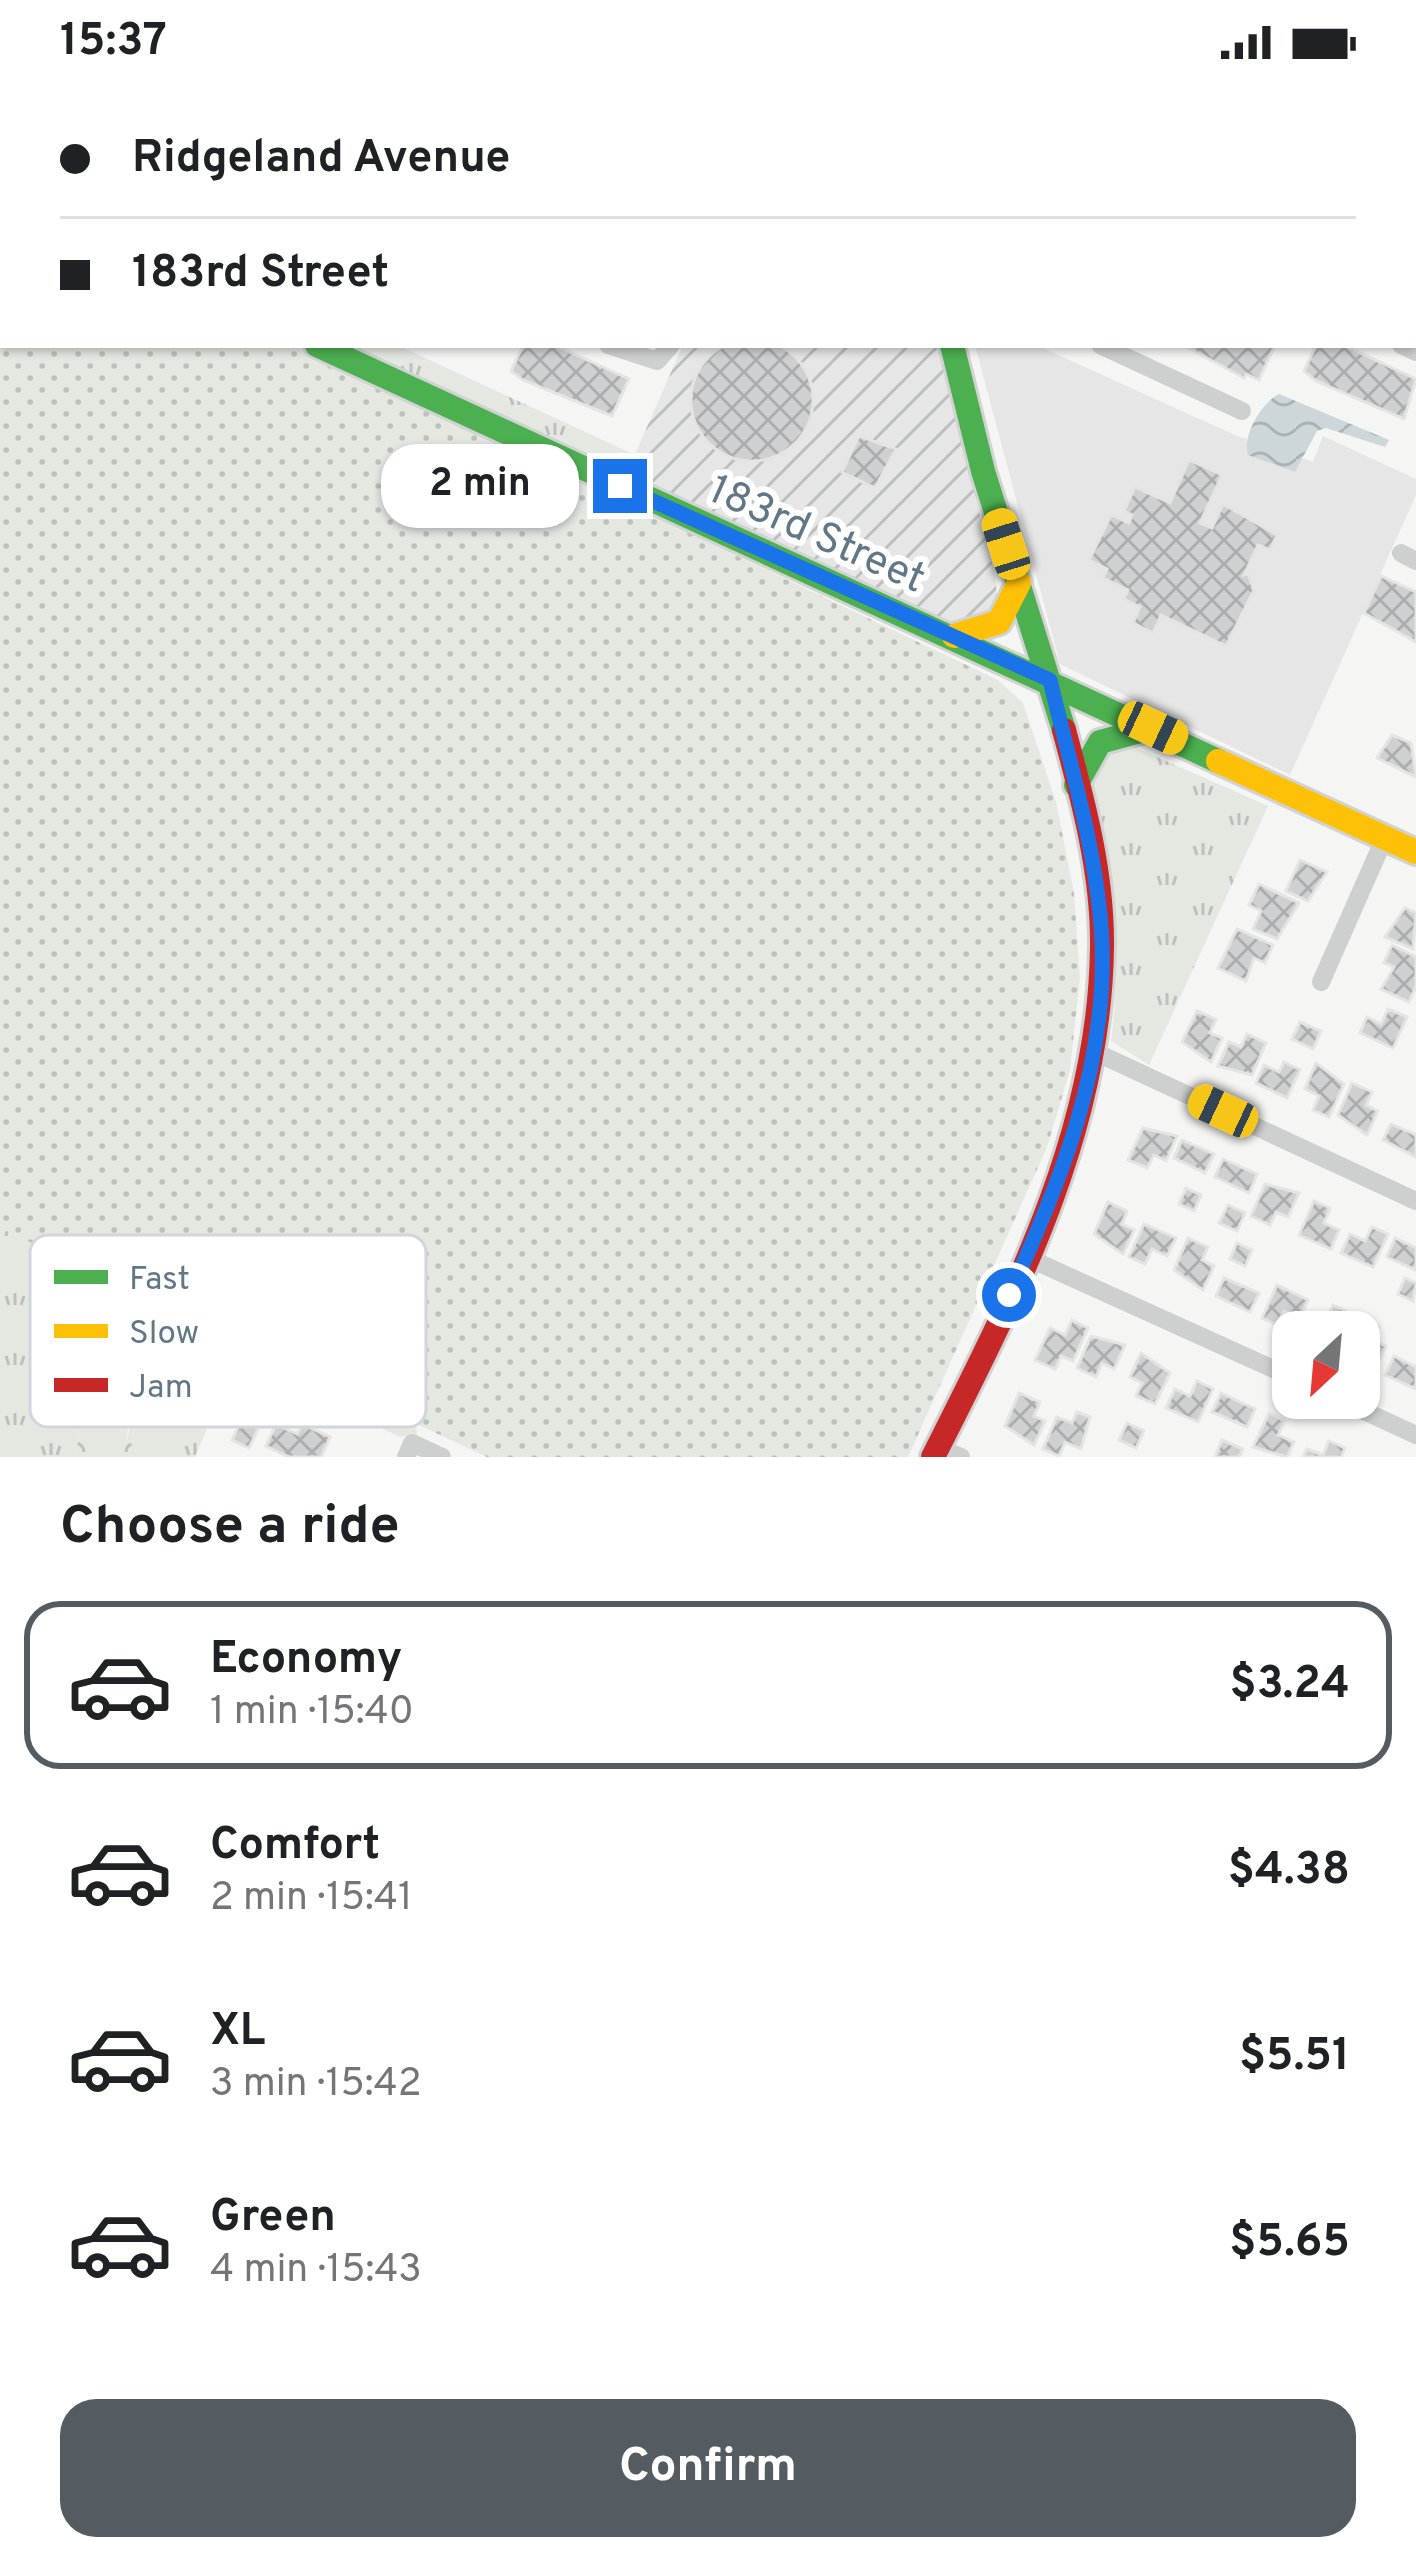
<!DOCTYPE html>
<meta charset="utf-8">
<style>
body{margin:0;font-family:Overpass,sans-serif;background:#f2f2f2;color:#202124;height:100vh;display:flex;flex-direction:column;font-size:45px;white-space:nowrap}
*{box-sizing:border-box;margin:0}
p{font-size:39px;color:#757577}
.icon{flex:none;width:66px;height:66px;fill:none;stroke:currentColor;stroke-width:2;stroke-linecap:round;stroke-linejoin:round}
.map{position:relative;height:1373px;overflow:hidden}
.details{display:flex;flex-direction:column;background:#fff;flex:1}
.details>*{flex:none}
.top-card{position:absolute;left:0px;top:0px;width:1416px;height:264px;box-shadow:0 3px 9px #0004;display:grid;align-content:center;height:264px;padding:0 60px;background:#fff}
.needle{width:78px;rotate:206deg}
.controls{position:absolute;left:1272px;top:1227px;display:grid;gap:24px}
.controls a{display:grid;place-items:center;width:108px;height:108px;border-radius:24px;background:#fff;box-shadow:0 3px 9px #0004;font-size:60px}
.end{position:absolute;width:54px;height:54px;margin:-27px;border:15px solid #1a73e8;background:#fff;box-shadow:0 0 0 6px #fff}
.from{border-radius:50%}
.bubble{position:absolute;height:84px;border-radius:36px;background:#fff;box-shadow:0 3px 9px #0004;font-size:39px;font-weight:700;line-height:84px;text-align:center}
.car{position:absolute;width:36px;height:72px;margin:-36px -18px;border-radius:15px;box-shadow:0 0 9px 3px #0007;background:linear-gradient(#f5c518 24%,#345 0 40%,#f5c518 0 76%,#345 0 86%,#f5c518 0)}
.top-card b{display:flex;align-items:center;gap:42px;height:114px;font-size:45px}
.top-card b+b{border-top:3px solid #e0e0e0}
.top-card i{width:30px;height:30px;background:#202124}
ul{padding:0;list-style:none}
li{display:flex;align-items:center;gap:36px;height:168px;margin:0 24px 18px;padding:0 36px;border:6px solid transparent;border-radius:36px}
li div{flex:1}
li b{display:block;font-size:45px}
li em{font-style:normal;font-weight:700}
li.current{border-color:#555c61}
li>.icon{width:108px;height:108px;stroke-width:1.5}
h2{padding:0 60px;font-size:54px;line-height:144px}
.primary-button{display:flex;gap:24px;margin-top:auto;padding:24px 60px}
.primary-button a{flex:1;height:138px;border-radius:36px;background:#555c61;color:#fff;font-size:48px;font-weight:700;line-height:138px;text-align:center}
.status{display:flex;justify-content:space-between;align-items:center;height:84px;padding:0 60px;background:#fff;direction:ltr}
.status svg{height:33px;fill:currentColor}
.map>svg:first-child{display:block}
.built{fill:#e5e6e5}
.industrial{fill:url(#industrial-furrows)}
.grass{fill:url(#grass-tufts)}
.forest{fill:url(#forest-crowns)}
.park{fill:url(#park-dots)}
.water{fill:url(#water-waves)}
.building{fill:url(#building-cross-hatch);stroke:#e4e4e3;stroke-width:3}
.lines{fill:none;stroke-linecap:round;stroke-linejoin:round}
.fast-casing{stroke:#d1d3d3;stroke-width:30}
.slow-casing{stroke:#d1d3d3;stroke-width:30}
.jam-casing{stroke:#d1d3d3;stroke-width:30}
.street{stroke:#ced0d0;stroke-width:18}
.fast{stroke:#4caf50;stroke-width:24}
.slow{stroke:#ffc107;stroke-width:24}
.jam{stroke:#c62828;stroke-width:24}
.route{stroke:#1a73e8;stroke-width:15}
.labels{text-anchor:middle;stroke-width:12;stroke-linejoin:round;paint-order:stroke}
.street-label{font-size:42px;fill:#627786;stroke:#fff}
.key{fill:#fff;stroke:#d0d6db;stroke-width:3}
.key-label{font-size:33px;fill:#627786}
</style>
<div class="status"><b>15:37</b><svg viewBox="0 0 49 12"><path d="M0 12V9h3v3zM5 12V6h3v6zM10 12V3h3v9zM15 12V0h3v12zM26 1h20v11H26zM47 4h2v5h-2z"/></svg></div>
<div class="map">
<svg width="1416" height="1373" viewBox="0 0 1416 1373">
<defs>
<pattern id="industrial-furrows" width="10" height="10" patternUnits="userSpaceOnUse" patternTransform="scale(3)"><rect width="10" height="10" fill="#e5e6e5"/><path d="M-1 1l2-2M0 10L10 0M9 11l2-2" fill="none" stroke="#bdbfbf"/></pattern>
<pattern id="grass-tufts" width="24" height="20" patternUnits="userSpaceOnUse" patternTransform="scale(3)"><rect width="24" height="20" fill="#e4e8e1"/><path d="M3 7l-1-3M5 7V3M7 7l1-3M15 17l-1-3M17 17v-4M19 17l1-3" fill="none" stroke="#bcc1bc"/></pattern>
<pattern id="forest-crowns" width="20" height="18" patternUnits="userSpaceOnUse" patternTransform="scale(3)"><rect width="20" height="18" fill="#e4e8e1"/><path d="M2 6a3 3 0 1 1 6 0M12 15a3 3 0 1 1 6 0" fill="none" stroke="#bcc1bc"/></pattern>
<pattern id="park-dots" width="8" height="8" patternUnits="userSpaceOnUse" patternTransform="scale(3)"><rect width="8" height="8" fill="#e4e8e1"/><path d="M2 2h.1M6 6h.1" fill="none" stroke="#bcc1bc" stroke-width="1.8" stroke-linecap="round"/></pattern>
<pattern id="water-waves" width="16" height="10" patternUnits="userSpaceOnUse" patternTransform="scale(3)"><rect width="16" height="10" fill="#cdd6d8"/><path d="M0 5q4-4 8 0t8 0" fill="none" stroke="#aab2b5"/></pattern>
<pattern id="building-cross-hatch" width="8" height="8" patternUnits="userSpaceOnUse" patternTransform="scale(3)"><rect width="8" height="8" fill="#cfd1d1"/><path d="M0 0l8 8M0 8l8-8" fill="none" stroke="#abaeaf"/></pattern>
</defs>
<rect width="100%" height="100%" fill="#f5f5f3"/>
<!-- built -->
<polygon class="built" points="975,261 1036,261 1237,352 1313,378 1323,352 1416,395 1416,411 1290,691 1060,580"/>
<!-- industrial -->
<polygon class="industrial" points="683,261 939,261 995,492 998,519 988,532 969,540 950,539 625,393"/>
<!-- grass -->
<g class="grass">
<polygon points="339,261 397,261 635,371 625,393"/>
<path d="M1108 660 1132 662 1268 722 1149 981 1111 957C1122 869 1117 777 1090 692Z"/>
<polygon points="0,1151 13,1171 170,1243 192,1277 229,1291 195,1373 150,1373 127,1357 133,1327 80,1345 75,1373 0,1373"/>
</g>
<!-- forest -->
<g class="forest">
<polygon points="0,1117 413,1320 417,1350 400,1353 236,1275 229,1291 192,1277 169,1243 13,1171 0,1151"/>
<polygon points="92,1284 131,1297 127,1357 150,1373 75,1373 80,1345 57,1327 65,1308"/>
</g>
<!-- park -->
<polygon class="park" points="0,38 3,261 294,261 998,596 1023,619 1056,718 1074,809 1080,893 1070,986 1047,1063 908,1373 487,1373 0,1144"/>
<!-- water -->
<path class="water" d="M1279 310 1389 356 1385 363 1326 344 1317 347 1295 388 1248 371C1242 352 1261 319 1279 310Z"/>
<!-- building -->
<g class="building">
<polygon points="1241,0 1324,0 1318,3"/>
<polygon points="1407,0 1416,0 1413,84 1413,3"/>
<circle cx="752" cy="316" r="61"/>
<polygon points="523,261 554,261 629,295 612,332 523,296 511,287"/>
<polygon points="1183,261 1275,261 1259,296 1246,290 1244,294"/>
<polygon points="1316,261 1343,261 1416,295 1404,335 1316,297 1304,287"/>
<polygon points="859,352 896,365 875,404 842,388"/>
<polygon points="1189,376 1222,391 1200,439 1212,444 1223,420 1277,451 1270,466 1258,461 1244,491 1248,490 1254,506 1226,562 1161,531 1153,549 1133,539 1140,523 1124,515 1128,506 1103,494 1107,485 1089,476 1111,431 1129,439 1132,431 1124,427 1135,403 1170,419"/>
<polygon points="1381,492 1416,508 1416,558 1364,529"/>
<polygon points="1392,651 1411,659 1416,693 1377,674"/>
<polygon points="1300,776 1327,788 1308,817 1286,807"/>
<polygon points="1259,800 1299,819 1277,855 1253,845 1261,827 1249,821"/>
<polygon points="1405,824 1416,829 1413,865 1385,853"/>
<polygon points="1237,845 1273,861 1265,879 1254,874 1246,897 1218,884"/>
<polygon points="1392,861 1416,873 1416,902 1409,918 1381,905 1394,883 1384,879"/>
<polygon points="1388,925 1407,933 1393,964 1360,949 1367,933 1381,940"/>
<polygon points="1197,927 1216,935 1210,949 1222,954 1211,978 1182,958"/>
<polygon points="1300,938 1321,947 1313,965 1292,955"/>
<polygon points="1247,950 1266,959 1252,991 1218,982 1229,958 1241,963"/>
<polygon points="1284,978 1300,986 1287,1014 1256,999 1264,981 1279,988"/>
<polygon points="1316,979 1344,1000 1329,1033 1313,1026 1319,1012 1305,1005"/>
<polygon points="1352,999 1372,1008 1366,1021 1378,1027 1367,1051 1338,1031"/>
<polygon points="1391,1040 1416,1051 1416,1073 1383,1056"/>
<polygon points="1143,1044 1177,1052 1166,1077 1154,1071 1147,1084 1128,1076"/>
<polygon points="1182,1056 1214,1070 1205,1089 1174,1074"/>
<polygon points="1223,1075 1257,1090 1249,1109 1215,1093"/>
<polygon points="1265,1100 1299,1109 1288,1133 1276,1128 1270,1141 1251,1132"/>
<polygon points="1186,1104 1201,1111 1194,1127 1179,1120"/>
<polygon points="1314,1117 1330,1124 1324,1139 1339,1146 1331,1165 1299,1151"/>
<polygon points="1108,1118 1127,1127 1122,1140 1134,1146 1123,1170 1094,1150"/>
<polygon points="1228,1121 1245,1129 1237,1147 1219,1139"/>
<polygon points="1144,1140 1176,1154 1167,1172 1152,1165 1145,1180 1129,1173"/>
<polygon points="1372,1143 1388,1150 1373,1183 1341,1169 1350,1150 1365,1157"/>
<polygon points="1188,1154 1208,1163 1202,1176 1214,1182 1203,1206 1174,1186"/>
<polygon points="1395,1154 1416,1164 1416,1186 1387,1173"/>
<polygon points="1237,1159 1252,1166 1245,1182 1230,1175"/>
<polygon points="1224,1194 1259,1209 1250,1228 1216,1212"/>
<polygon points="1405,1194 1416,1199 1413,1217 1398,1210"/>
<polygon points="1277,1201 1308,1216 1300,1234 1284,1227 1277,1241 1262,1234"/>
<polygon points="1333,1221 1352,1230 1344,1248 1306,1248 1315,1229 1327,1234"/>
<polygon points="1360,1234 1379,1243 1373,1257 1386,1262 1374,1286 1359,1279 1359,1248 1354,1248"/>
<polygon points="1072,1236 1088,1244 1073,1277 1061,1272 1055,1285 1035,1276 1050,1244 1065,1251"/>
<polygon points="1091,1252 1125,1261 1114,1285 1102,1279 1096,1293 1077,1284"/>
<polygon points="1141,1269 1170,1289 1155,1320 1136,1312 1142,1299 1130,1293"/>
<polygon points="1394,1272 1416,1283 1416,1305 1385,1291"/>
<polygon points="1197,1297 1213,1305 1198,1338 1166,1324 1175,1305 1190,1312"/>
<polygon points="1019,1309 1040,1318 1034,1332 1045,1337 1034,1361 1005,1342"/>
<polygon points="1221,1309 1255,1325 1247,1343 1212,1328"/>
<polygon points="1077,1328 1090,1333 1081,1365 1065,1358 1059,1372 1043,1365 1057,1333 1072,1339"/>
<polygon points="1269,1329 1285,1337 1278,1351 1294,1358 1287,1373 1253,1363"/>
<polygon points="241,1337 258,1345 249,1364 232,1356"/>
<polygon points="1127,1339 1144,1347 1136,1364 1119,1356"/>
<polygon points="276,1340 297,1350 302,1340 330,1353 321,1373 289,1373 266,1362"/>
<polygon points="1222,1356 1243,1365 1239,1373 1215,1373"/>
<polygon points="1329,1357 1345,1364 1341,1373 1303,1373 1307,1365 1323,1371"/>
</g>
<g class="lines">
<!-- fast casing -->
<g class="fast-casing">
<g id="fast">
<polyline points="317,261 1218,677"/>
<polyline points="952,261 983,387 1064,646"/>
<polyline points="1076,701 1100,658 1148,645"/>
</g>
</g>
<!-- slow casing -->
<g class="slow-casing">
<g id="slow">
<polyline points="0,15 3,19"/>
<polyline points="954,552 999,538 1019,499"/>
<polyline points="1218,677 1416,768"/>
</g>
</g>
<!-- jam casing -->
<g class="jam-casing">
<g id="jam">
<polyline points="981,3 982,0"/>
<path d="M933 1373C1014 1212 1100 1048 1102 863 1103 790 1083 716 1064 646"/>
</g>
</g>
<!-- street -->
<g class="street">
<polyline points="157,0 160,3"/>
<polyline points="614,0 620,3"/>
<polyline points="590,3 592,0"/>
<polyline points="1090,3 1098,0"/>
<polyline points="1413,136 1416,129"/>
<polyline points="608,261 657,277 671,261"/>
<polyline points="1100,261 1242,327"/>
<polyline points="1401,261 1416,268"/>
<polyline points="1401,469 1416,477"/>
<polyline points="1321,898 1385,753"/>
<polyline points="1095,968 1416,1117"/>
<polyline points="1026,1173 1293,1294"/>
<polyline points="1336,1314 1416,1351"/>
<polyline points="938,1364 961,1373"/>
<polyline points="406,1373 412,1359 442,1373"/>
</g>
<!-- fast -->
<use href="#fast" class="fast"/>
<!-- slow -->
<use href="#slow" class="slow"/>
<!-- jam -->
<use href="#jam" class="jam"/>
</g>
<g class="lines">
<!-- route -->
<path class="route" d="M620 402 1050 596C1070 681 1098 770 1102 858 1107 983 1060 1100 1009 1211"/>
</g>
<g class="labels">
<!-- street labels -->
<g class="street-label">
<text transform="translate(818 448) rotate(24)" y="15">183rd Street</text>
</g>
</g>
<!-- legend -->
<rect x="30" y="1151" width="396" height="192" rx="18" class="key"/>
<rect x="54" y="1186" width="54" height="14" fill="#4caf50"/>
<rect x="54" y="1240" width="54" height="14" fill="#ffc107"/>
<rect x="54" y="1294" width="54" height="14" fill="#c62828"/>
<g class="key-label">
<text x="129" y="1205">Fast</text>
<text x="129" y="1259">Slow</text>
<text x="129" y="1313">Jam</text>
</g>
</svg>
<div class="controls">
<a><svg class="needle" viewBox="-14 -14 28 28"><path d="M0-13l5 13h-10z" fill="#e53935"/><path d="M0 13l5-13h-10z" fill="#757577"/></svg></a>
</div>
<i class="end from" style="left:1009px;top:1211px"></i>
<i class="end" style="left:620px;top:402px"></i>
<div class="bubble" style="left:381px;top:360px;width:198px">2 min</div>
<i class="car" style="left:1006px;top:460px;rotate:342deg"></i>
<i class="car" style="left:1153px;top:644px;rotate:115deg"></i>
<i class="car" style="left:1223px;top:1027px;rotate:295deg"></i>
<div class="top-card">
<b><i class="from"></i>Ridgeland Avenue</b>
<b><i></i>183rd Street</b>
</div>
</div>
<section class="details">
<h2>Choose a ride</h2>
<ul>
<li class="current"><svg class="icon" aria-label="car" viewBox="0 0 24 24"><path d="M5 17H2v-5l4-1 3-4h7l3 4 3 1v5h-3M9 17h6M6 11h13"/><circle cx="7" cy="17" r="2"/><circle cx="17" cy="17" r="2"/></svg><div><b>Economy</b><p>1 min · 15:40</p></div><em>$3.24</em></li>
<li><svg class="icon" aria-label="car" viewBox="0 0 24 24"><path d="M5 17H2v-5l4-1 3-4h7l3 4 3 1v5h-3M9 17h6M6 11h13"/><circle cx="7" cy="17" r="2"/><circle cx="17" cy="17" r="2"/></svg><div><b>Comfort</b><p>2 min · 15:41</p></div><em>$4.38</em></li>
<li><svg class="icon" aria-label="car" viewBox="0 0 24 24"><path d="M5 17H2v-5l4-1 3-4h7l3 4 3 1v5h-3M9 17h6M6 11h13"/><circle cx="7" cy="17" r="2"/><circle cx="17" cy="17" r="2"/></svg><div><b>XL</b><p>3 min · 15:42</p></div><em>$5.51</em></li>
<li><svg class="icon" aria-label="car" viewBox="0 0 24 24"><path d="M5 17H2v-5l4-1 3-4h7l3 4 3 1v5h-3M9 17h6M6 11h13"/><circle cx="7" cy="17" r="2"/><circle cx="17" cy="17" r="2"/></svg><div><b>Green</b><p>4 min · 15:43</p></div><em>$5.65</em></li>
</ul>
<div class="primary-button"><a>Confirm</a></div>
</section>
